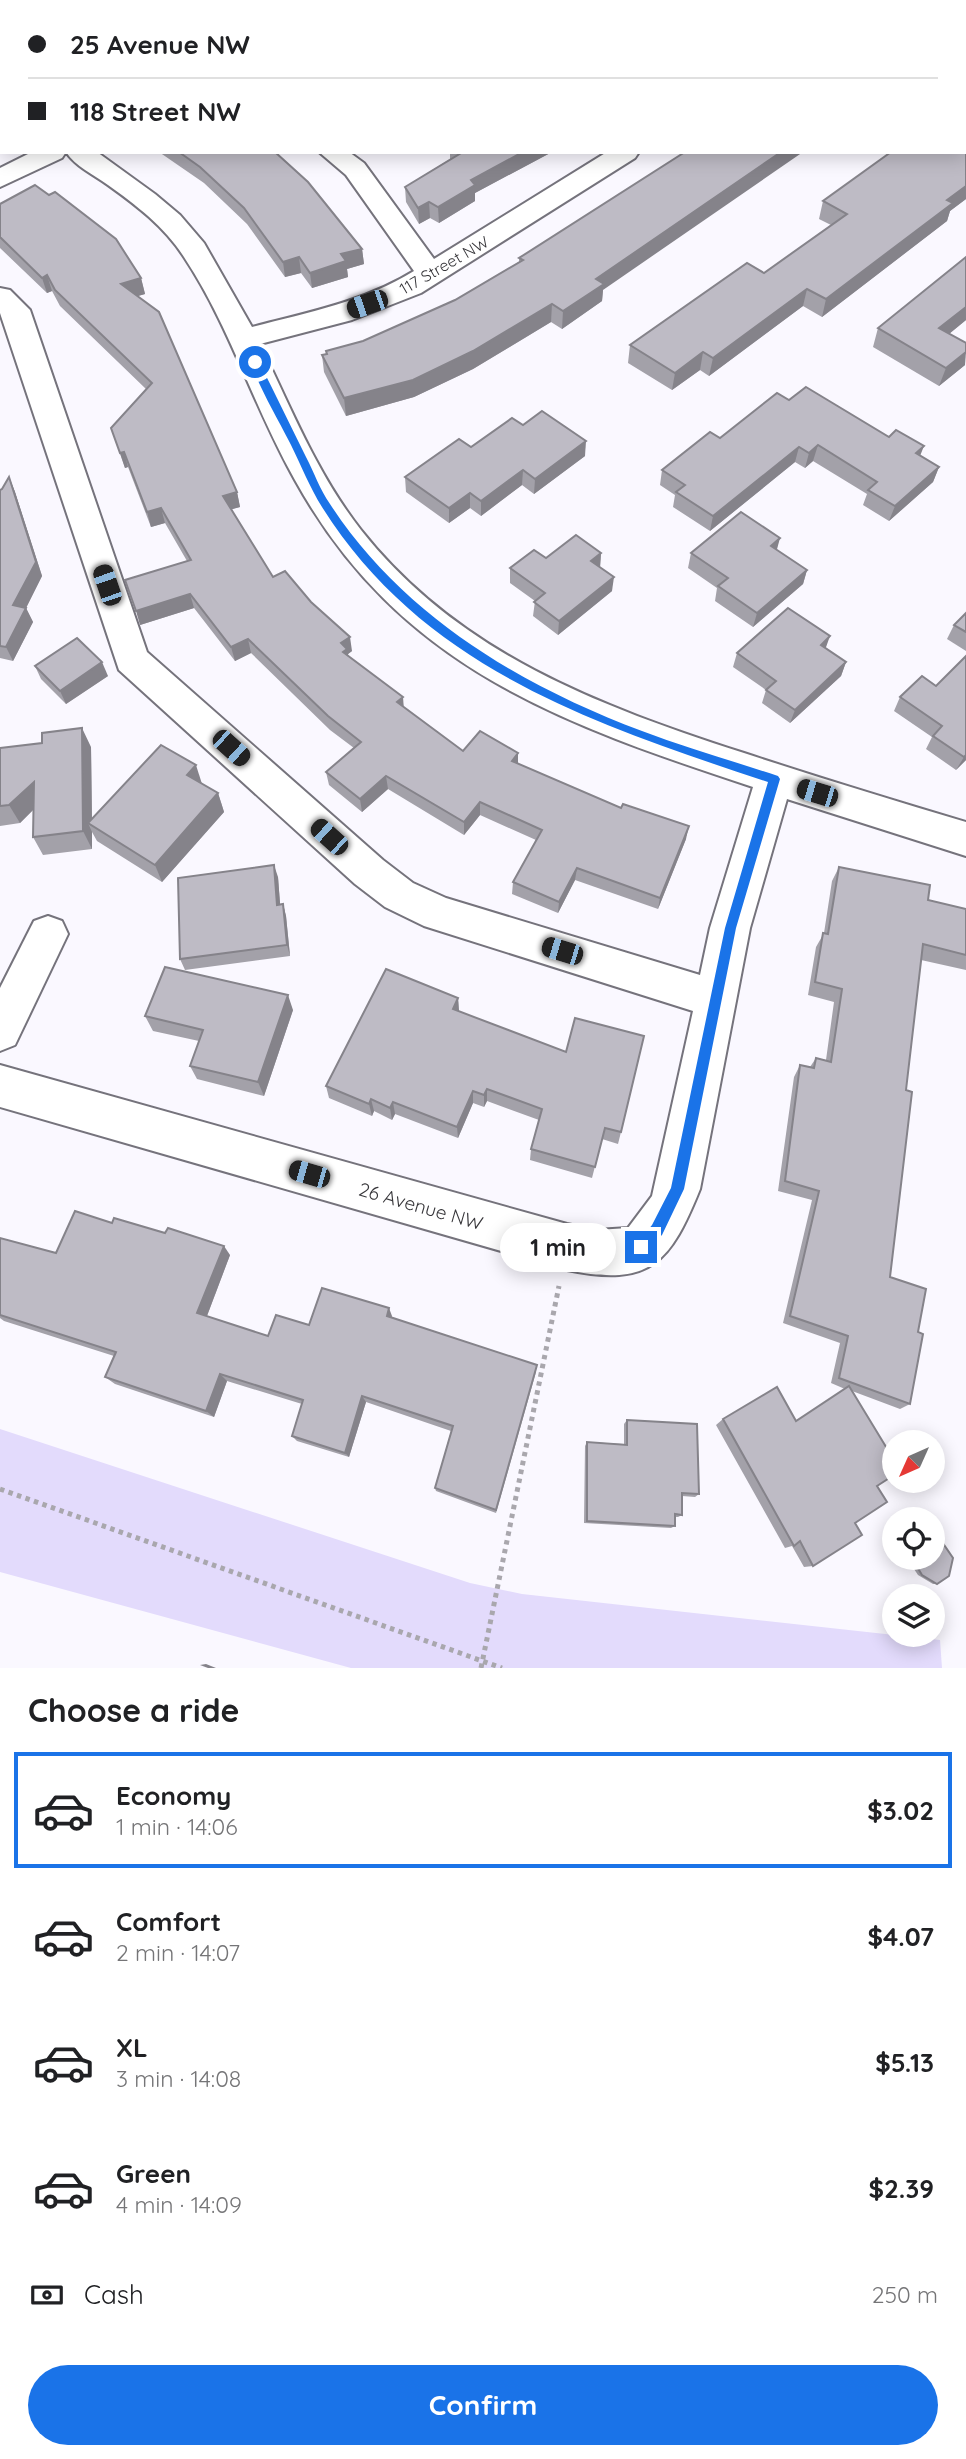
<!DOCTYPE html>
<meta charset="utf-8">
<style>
body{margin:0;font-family:Quicksand,sans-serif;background:#f6f6f6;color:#202124;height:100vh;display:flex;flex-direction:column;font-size:26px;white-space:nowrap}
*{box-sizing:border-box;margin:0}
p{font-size:23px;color:#757577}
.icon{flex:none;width:38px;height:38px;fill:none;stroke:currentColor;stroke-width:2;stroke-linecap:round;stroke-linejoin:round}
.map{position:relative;height:1668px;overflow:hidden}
.drawer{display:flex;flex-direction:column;background:#fff;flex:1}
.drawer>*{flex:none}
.top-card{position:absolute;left:0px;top:0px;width:966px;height:154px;box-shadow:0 4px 18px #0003;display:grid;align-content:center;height:154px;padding:0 28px;background:#fff}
.needle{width:46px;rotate:225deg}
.buttons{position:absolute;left:882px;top:1430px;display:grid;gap:14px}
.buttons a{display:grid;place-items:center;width:63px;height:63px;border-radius:50%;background:#fff;box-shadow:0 4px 18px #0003;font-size:35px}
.end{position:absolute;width:32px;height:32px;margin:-16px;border:9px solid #1a73e8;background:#fff;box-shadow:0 0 0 4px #fff}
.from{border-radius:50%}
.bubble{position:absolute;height:49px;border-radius:24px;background:#fff;box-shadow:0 4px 18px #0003;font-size:23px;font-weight:700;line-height:49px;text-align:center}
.car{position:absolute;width:21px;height:42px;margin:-21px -10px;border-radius:9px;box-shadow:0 0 5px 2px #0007;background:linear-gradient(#222 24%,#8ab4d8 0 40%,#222 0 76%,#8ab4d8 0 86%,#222 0)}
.top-card b{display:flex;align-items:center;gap:24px;height:66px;font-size:26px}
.top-card b+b{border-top:2px solid #e0e0e0}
.top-card i{width:18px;height:18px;background:#202124}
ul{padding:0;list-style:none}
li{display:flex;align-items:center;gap:21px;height:116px;margin:0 14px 10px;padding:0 14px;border:4px solid transparent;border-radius:0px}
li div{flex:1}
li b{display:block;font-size:26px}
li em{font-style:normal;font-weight:700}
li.current{border-color:#1a73e8}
li>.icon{width:63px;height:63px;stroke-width:1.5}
h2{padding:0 28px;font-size:32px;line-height:84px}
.pay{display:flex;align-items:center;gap:18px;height:77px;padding:0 28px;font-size:26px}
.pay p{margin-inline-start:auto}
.cta{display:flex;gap:14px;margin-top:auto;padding:14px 28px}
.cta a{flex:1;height:80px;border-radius:42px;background:#1a73e8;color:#fff;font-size:28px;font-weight:700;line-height:80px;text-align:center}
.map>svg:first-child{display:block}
.green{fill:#e3dbfc}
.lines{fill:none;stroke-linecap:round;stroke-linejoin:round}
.minor-casing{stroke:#75737c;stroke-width:4}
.path{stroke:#a9a7ad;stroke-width:5;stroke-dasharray:4.5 4.5;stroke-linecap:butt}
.minor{fill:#fff;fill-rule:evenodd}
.wall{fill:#a3a1a9}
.shaded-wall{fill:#85838a}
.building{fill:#bebbc5;stroke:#85838a;stroke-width:2}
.route{fill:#1a73e8}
.labels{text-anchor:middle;stroke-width:5;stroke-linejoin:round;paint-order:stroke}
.far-street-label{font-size:16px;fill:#37363a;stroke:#fff}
.street-label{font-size:19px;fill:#37363a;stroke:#fff}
</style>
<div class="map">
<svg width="966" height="1668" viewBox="0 0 966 1668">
<rect width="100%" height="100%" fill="#faf8ff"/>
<!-- green -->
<polygon class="green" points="0,1429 470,1583 522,1594 940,1640 942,1668 351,1668 0,1572"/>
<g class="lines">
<!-- minor casing -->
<g class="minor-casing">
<g id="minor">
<polygon points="407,0 433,0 406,2"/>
<polygon points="734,0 760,0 761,2 735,2"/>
<polygon points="0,88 2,89 2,106 0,105"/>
<path d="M32 152H97L155 194 180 215 204 243 252 327C306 313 366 301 414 271L346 175 319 152H349L364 163 434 259 607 152H639L635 158 421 293 352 320 260 344C291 408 317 474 361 530 459 654 599 706 744 753 817 777 892 800 966 822V856L787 799 750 928 700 1189C670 1263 651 1287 567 1270L0 1107V1065L567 1224 597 1230 628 1228 652 1196 693 1011 424 926 385 907 355 884 119 670 0 313V288L10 290 30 310 147 652 383 860 413 883 446 898 700 975 710 928 753 787C562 724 399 668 295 480 254 408 230 326 184 257 165 227 136 205 108 185 94 175 75 166 66 152L62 158 0 187V168Z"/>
<polygon points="48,916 62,921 68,934 15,1045 0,1051 0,988 34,921"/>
</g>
</g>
<!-- path -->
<g class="path">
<polyline points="0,1489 502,1668"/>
<polyline points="481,1668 559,1286"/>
</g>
<!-- minor -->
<use href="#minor" class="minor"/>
</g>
<!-- wall -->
<g class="wall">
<polygon points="0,0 133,0 130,2 2,2 2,41 0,40"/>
<rect x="652" y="0" width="83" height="2"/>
<polygon points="827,0 924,0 923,2 830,2"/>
<polygon points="966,58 966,199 950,211 947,221 822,317 803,306 709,376 700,370 672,390 628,363 630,345 764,273 831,225 819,219 823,201 964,152"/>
<polygon points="159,152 275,152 362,249 364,264 347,269 348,277 312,288 301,273 285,277 247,224 204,183"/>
<polygon points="450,152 552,152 475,193 475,201 439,223 430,218 419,224 406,202 405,187 450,159"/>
<polygon points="0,204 141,278 145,294 137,296 237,492 240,507 231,509 273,577 352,651 348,654 348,656 404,708 463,751 518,753 518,764 686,839 658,909 575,880 558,913 512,894 513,882 536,840 480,815 464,835 388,789 362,812 329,785 326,772 354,748 330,730 251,653 235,661 194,608 140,625 187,561 165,523 151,527 128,467 125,468 111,428 146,389 60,306 52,291 47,293 0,248"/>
<polygon points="966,257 966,320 949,334 965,365 939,386 873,347 878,328"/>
<polygon points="519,258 603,290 602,301 562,329 551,322 473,369 414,397 346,416 324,372 322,355 326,354 326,351 363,341 455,300 519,262"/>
<polygon points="789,400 920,456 939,467 933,482 889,521 863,505 867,494 813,461 805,468 795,462 710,531 673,507 675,495 660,485 662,470"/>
<polygon points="523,425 585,456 534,494 522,485 481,516 470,508 449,523 406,492 405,477"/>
<polygon points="9,477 15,492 42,576 26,608 33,622 13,661 0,658 0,490 2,489"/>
<polygon points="777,550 807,570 803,584 753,627 715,601 717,588 688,568 691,553"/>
<polygon points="601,553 600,567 612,591 558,635 533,616 535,601 510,583 510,568 546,558"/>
<polygon points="966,613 966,651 947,639 954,625"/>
<polygon points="826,648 846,662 841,676 790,723 762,703 766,690 733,667 737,653"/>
<polygon points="966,656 966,760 956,770 926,749 932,737 894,711 900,697 936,686"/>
<polygon points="35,666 108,676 66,704 41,679"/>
<polygon points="91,747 92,819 202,784 218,793 224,812 162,882 97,841 92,832 92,849 43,855 33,837 33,810 20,823 0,826 0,748"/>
<polygon points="839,867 928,900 966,909 966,970 921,960 906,1090 890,1277 918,1332 910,1404 900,1409 852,1391 877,1486 855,1523 813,1566 804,1567 792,1546 785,1548 716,1425 723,1419 796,1421 845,1389 831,1383 840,1343 783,1323 812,1200 778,1191 794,1077 800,1065 810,1067 816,1058 826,1060 834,1002 808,995 816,947 824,933 832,881"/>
<polygon points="278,877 280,904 283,904 286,916 290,956 185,970 180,959"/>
<polygon points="458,998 459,1011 621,1132 618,1144 602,1139 592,1178 530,1160 531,1149 539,1120 487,1101 484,1107 473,1103 458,1138 395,1114 392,1120 374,1111 372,1116 329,1098 326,1086"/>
<polygon points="293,1010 264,1096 197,1079 190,1066 199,1041 153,1031 145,1016"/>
<polygon points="112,1223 230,1255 207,1316 268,1336 309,1325 392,1316 391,1318 536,1372 496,1513 436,1491 435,1488 451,1431 366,1402 349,1457 297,1441 292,1436 302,1404 227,1381 214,1417 115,1384 105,1377 114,1356 4,1321 0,1318 0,1238 56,1253"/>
<polygon points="627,1420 699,1494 695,1497 682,1496 682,1515 678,1517 675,1517 675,1526 671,1528 584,1523 585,1446 587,1442 624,1444 624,1424"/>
<polygon points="911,1558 933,1558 937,1584 933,1584 918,1575 912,1566"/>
</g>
<!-- shaded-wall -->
<g class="shaded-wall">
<polygon points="96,0 133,0 130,2 92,2"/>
<polygon points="314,0 336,0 333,2 315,2"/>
<polygon points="572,0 600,0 597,2 569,2"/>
<polygon points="717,0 735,0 735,2 714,2"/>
<polygon points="908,0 924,0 923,2 906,2"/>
<polygon points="523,152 552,152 475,193 475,201 439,223 438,207 471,180"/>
<polygon points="781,152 803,152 603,290 602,301 562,329 563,311 596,279"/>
<polygon points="966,186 966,199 950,211 947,221 822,317 826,299 947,200"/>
<polygon points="429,202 430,218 419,224 418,208"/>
<polygon points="362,249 364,264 347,269 348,277 312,288 310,273 341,254"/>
<polygon points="299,257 301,273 285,277 283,262"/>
<polygon points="47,275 52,291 47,293 42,278"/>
<polygon points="141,278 145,294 125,300 121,284"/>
<polygon points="807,289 803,306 709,376 713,358"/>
<polygon points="552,304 551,322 473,369 414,397 346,416 344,398"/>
<polygon points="966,307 966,320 933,347 939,328"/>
<polygon points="703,352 700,370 672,390 675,373"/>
<polygon points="966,352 965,365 939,386 946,368"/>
<polygon points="586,441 585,456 534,494 535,479"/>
<polygon points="818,445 813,461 805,468 809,453"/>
<polygon points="924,446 918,461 916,453"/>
<polygon points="799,447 795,462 710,531 713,516"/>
<polygon points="124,452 128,467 125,468 120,453"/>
<polygon points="939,467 933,482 889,521 895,506"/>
<polygon points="523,470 522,485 481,516 481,501"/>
<polygon points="9,477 15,492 42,576 20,620 13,605"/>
<polygon points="237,492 240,507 226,511 223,496"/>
<polygon points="470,493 470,508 449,523 449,508"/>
<polygon points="161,508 165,523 151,527 147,512"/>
<polygon points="780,538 776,553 771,546"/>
<polygon points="601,553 600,568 591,561"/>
<polygon points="807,570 803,584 753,627 757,613"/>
<polygon points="614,577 612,591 558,635 559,621"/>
<polygon points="190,594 194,608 140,625 136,611"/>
<polygon points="26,608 33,622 13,661 6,647"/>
<polygon points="830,636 825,650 821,645"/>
<polygon points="350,637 352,651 348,654 349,663 344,657 341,643"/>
<polygon points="248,639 251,653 235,661 231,647"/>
<polygon points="102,662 108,676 66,704 60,691"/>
<polygon points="846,662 841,676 790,723 795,710"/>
<polygon points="403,697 404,710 397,702"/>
<polygon points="82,728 91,747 92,826 88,823 92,832 92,849 83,831"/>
<polygon points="518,753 518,766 512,761"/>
<polygon points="966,755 966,760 956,770 964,757"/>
<polygon points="196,765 202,784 187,775"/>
<polygon points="386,776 388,789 362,812 360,799"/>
<polygon points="34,782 43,800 20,823 9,805"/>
<polygon points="218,793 224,812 162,882 155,865"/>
<polygon points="480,802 480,815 464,835 464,822"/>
<polygon points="689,826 686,839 658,909 660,898"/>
<polygon points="274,865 278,877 281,916 277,905"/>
<polygon points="577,868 575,880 558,913 559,902"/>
<polygon points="283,904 286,916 290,956 287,945"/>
<polygon points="288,995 293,1010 264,1096 258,1082"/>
<polygon points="458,998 459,1012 453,1009"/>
<polygon points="487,1089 487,1101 484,1107 484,1095"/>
<polygon points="473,1091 473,1103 458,1138 457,1127"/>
<polygon points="371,1099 374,1111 372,1116 369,1104"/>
<polygon points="393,1102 395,1114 392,1120 390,1108"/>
<polygon points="224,1246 230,1255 205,1321 197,1313"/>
<polygon points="389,1308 392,1316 389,1324 387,1316"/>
<polygon points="220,1374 227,1381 214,1417 206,1411"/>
<polygon points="362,1396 366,1402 349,1457 345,1453"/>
<polygon points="206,1664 216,1668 208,1668 200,1665"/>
</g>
<!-- building -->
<g class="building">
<polygon points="0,0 96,0 92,2 2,2 2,29 0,27"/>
<polygon points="238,0 314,0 315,2 238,2"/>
<polygon points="482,0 572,0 569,2 485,2"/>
<polygon points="662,0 717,0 714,2 665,2"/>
<polygon points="864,0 908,0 906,2 868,2"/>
<polygon points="964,57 966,58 966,186 947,200 953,203 826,299 807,289 713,358 703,352 675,373 630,345 747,263 764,273 847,214 823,201 891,152 964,152"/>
<polygon points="179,152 275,152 308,182 362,249 341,254 346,261 310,273 299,257 283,262 244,208 200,167"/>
<polygon points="460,152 523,152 471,180 475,185 438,207 429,202 418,208 405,187 461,153"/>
<polygon points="685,152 781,152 596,279 604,284 563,311 552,304 473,351 413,380 344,398 322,355 327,354 326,351 363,341 455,300 523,260 519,258"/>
<polygon points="35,185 49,195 55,192 116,239 141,278 121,284 159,312 237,492 223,496 273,577 285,571 311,602 350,637 341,643 347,649 343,652 403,697 397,702 463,751 480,731 518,753 512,761 621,808 623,804 689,826 660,898 577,868 559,902 513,882 542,830 480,802 464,822 386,776 360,799 326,772 361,742 328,716 248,639 231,647 190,594 136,611 125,580 191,560 161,508 147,512 124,452 120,453 111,428 152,383 55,290 47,275 42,278 0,237 0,204"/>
<polygon points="966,257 966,307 939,328 966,343 966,352 946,368 878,328"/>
<polygon points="806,387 889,437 896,430 924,446 916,453 939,467 895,506 868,490 877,482 818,445 809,453 799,447 713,516 676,492 685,485 662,470 710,432 720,438 777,393 789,400"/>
<polygon points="542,411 586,441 535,479 523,470 481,501 470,493 449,508 405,477 459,439 471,447 512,418 523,425"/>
<polygon points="9,477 36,562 13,605 26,608 6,647 0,646 0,490 2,489"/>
<polygon points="741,512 780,538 771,546 807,570 757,613 718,586 728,578 691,553"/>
<polygon points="576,535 601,553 591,561 614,577 559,621 534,602 545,593 510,568 534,550 546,558"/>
<polygon points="788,608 830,636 821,645 846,662 795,710 766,690 776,681 737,653"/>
<polygon points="966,613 966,632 954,625"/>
<polygon points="77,638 102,662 60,691 35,666"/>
<polygon points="966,656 966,755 964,757 933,736 942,726 900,697 922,676 936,686"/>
<polygon points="82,728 83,831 33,837 34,782 9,805 0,806 0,748 42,743 42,733"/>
<polygon points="161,745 196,765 187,775 218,793 155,865 88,823"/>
<polygon points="274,865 277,905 283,904 287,945 180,959 178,878"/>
<polygon points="839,867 930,885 928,900 966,909 966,955 923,944 906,1090 912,1092 890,1277 926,1289 918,1332 923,1334 910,1404 839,1378 848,1336 790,1316 819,1191 785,1181 800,1065 814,1068 816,1058 831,1062 842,989 815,982 823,933 828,934"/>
<polygon points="165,967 288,995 258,1082 190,1066 203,1030 145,1016"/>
<polygon points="386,969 458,998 453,1009 566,1052 575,1018 644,1036 621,1132 605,1128 595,1167 531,1149 542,1109 487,1089 484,1095 473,1091 457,1127 393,1102 390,1108 371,1099 369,1104 326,1086"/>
<polygon points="75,1211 112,1223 114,1218 165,1233 168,1228 224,1246 197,1313 268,1336 276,1315 309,1325 322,1288 389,1308 387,1316 537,1365 496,1510 435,1488 453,1426 362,1396 345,1453 292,1436 303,1400 220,1374 206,1411 105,1377 116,1352 0,1315 0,1238 56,1253"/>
<polygon points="849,1386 894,1460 894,1475 877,1486 887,1502 855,1523 862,1535 813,1566 800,1541 794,1546 723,1419 777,1387 796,1421"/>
<polygon points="627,1420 697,1424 699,1494 682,1493 682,1515 675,1514 675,1526 587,1521 587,1442 627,1445"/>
<polygon points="933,1540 942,1542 953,1558 949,1576 937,1584 922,1575 916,1565 916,1558 933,1558"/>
</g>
<!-- route -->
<path class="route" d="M251 359 259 362C275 393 290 425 306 457 314 472 320 490 330 504 403 616 520 685 642 731 687 748 733 761 778 776L780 779 736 928 684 1189 662 1235 641 1254 634 1247 652 1225 671 1188 725 928 768 782C596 725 424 669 322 507 310 488 301 465 291 445 283 428 251 374 251 359Z"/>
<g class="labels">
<!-- far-street labels -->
<g class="far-street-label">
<text transform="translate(444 265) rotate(-30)" y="6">117 Street NW</text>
</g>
<!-- street labels -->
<g class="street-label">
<text transform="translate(421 1206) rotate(16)" y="7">26 Avenue NW</text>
</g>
</g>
</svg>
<div class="buttons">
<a><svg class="needle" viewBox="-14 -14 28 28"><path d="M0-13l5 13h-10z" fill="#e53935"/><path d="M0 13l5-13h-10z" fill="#757577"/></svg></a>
<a><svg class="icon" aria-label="locate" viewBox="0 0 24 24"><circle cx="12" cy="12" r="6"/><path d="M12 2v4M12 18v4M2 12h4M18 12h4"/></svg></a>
<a><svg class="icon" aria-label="layers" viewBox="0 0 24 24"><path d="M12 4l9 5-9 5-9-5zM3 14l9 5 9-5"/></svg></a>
</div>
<i class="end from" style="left:255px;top:362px"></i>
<i class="end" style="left:641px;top:1247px"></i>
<div class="bubble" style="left:500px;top:1223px;width:116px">1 min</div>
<i class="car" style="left:367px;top:304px;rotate:251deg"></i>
<i class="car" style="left:107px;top:585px;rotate:341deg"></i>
<i class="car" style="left:231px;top:748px;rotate:132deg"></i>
<i class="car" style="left:817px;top:793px;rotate:287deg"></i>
<i class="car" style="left:329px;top:837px;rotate:312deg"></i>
<i class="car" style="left:562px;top:951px;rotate:287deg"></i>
<i class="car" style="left:309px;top:1174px;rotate:286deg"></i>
<div class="top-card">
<b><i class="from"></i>25 Avenue NW</b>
<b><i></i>118 Street NW</b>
</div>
</div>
<section class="drawer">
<h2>Choose a ride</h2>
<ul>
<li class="current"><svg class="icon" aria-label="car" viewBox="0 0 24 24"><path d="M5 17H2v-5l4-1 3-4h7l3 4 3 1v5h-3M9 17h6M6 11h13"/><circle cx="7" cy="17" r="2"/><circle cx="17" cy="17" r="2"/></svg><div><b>Economy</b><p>1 min · 14:06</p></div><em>$3.02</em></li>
<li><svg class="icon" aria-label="car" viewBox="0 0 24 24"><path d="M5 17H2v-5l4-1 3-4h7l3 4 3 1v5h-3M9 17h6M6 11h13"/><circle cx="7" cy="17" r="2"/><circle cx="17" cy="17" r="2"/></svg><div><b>Comfort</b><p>2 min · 14:07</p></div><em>$4.07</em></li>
<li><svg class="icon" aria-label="car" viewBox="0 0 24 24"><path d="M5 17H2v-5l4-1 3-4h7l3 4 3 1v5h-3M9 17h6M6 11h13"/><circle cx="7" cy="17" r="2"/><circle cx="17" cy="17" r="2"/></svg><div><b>XL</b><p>3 min · 14:08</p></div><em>$5.13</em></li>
<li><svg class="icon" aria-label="car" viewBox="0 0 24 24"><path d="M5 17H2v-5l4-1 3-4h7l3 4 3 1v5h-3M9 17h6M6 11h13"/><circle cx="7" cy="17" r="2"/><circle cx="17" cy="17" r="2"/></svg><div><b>Green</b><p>4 min · 14:09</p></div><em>$2.39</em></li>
</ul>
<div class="pay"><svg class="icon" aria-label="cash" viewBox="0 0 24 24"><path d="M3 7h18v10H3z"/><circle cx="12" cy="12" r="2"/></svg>Cash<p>250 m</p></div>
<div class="cta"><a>Confirm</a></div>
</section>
